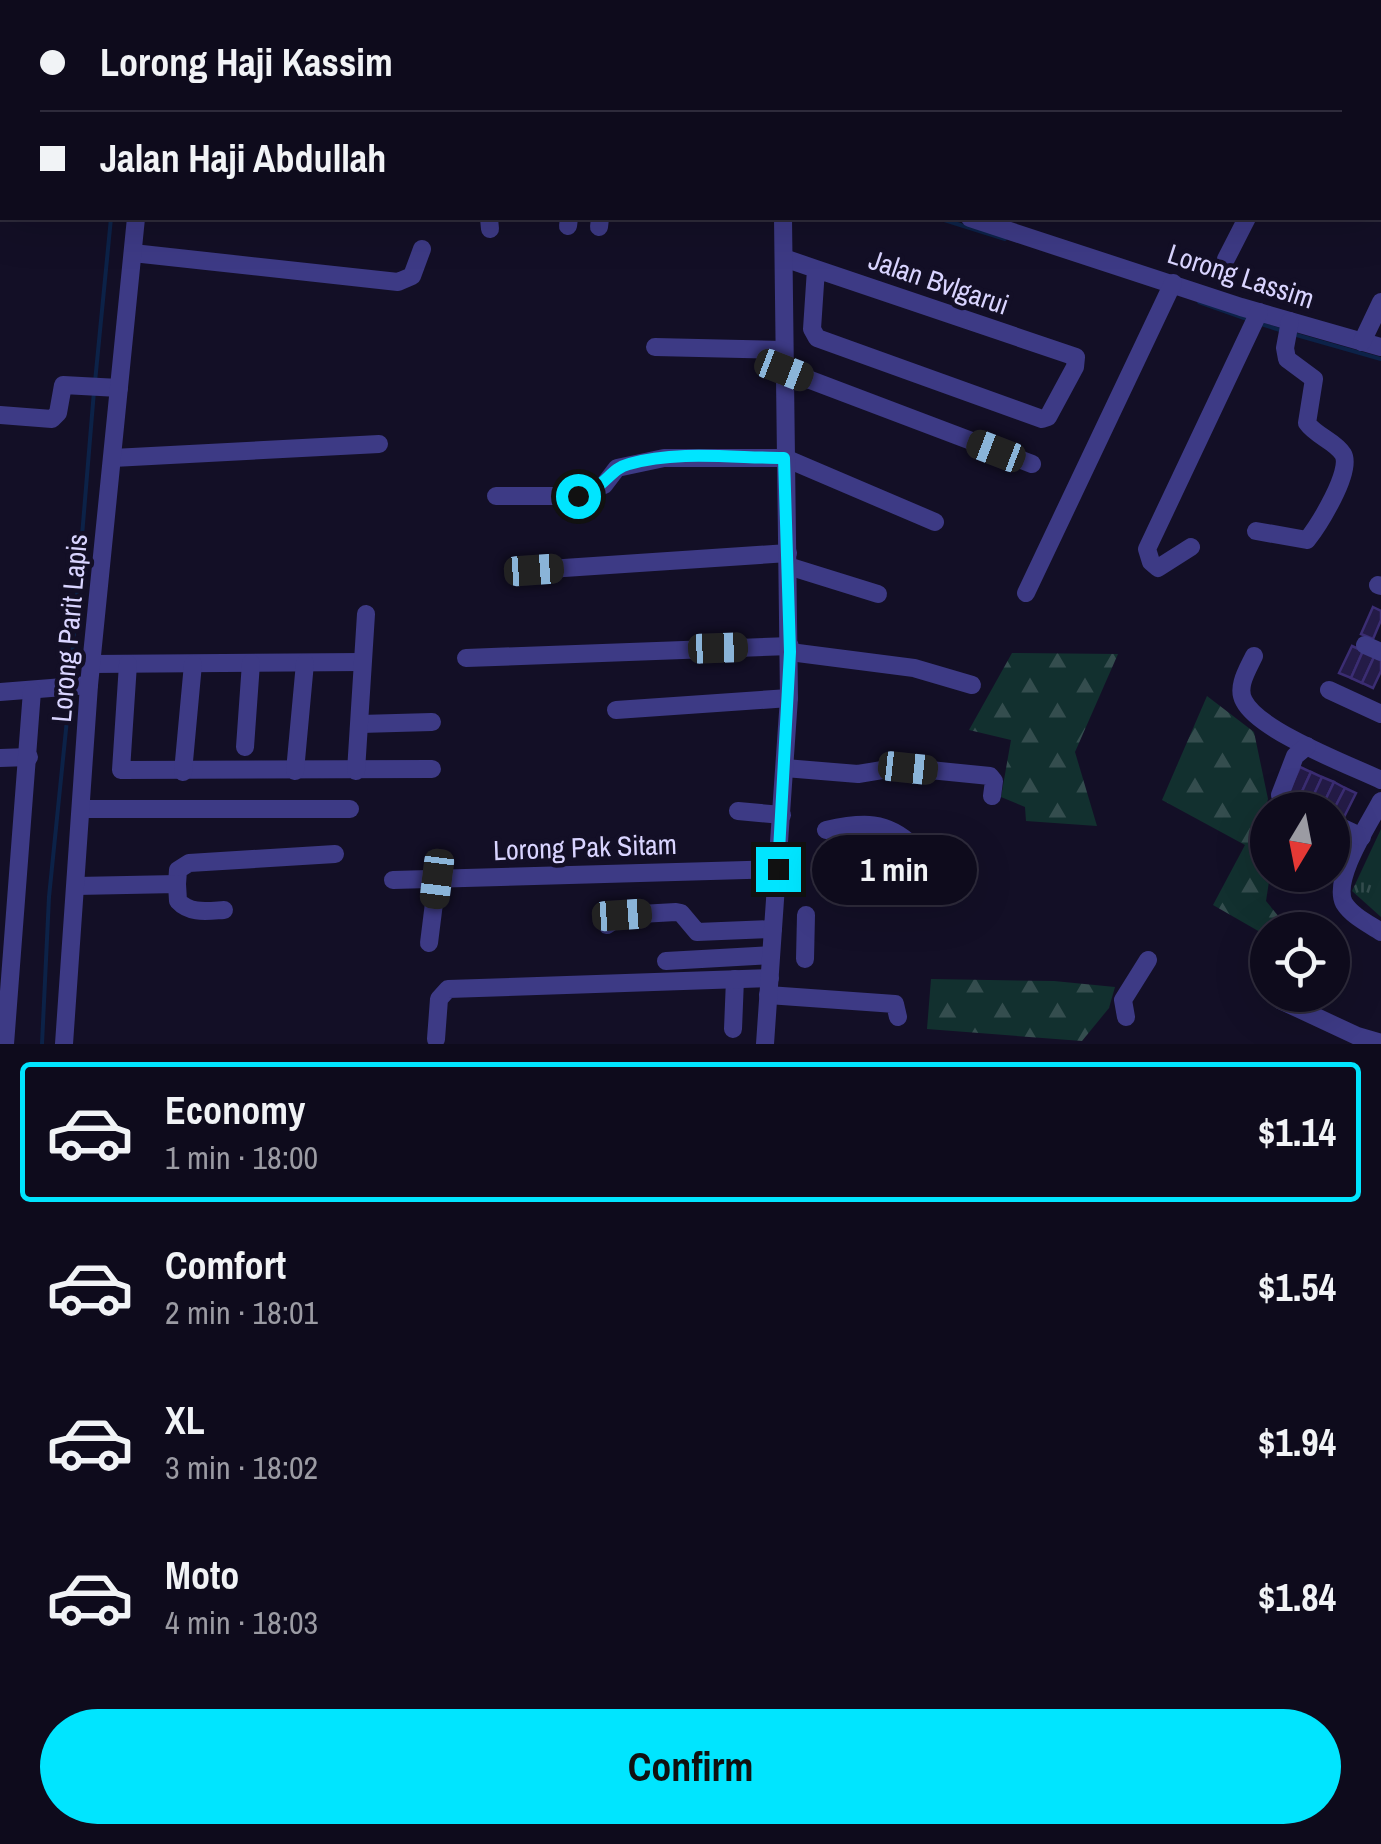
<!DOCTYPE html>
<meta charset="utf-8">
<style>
body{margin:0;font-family:"Archivo Narrow",sans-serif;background:#171425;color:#f1f3f6;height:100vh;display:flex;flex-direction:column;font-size:38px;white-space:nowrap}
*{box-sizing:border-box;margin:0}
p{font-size:32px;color:#9b9ba3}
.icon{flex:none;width:55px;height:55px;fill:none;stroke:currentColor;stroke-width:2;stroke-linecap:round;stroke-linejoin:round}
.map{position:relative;height:1044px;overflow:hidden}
.drawer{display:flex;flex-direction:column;background:#0e0b1c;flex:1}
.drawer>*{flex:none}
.top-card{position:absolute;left:0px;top:0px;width:1382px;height:220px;box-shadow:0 10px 40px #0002,0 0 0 2px #2e2b3b;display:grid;align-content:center;height:220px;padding:0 40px;background:#0e0b1c}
.needle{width:65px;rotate:190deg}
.fabs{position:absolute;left:1250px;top:792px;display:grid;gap:20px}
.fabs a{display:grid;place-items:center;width:100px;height:100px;border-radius:50%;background:#0e0b1c;box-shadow:0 10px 40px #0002,0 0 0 2px #2e2b3b;font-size:50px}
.end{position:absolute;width:45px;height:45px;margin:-22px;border:12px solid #00e5ff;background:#111;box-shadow:0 0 0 5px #111}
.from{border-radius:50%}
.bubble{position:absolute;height:70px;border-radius:35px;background:#0e0b1c;box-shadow:0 10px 40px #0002,0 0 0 2px #2e2b3b;font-size:32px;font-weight:700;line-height:70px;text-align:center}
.car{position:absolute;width:30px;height:60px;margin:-30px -15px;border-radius:12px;box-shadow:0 0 8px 2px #0007;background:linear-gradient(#222 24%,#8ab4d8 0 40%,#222 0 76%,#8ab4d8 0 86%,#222 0)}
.top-card b{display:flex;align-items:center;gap:35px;height:95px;font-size:38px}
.top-card b+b{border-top:2px solid #2e2b3b}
.top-card i{width:25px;height:25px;background:#f1f3f6}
ul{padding:18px 0 0;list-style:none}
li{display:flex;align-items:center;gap:30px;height:140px;margin:0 20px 15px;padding:0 20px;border:5px solid transparent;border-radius:10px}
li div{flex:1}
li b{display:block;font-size:38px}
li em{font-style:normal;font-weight:700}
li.current{border-color:#00e5ff}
li>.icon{width:90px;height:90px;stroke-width:1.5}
.button{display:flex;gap:20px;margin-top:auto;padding:20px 40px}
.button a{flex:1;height:115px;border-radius:60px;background:#00e5ff;color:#111;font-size:40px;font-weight:700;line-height:115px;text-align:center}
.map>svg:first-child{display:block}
.forest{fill:url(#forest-firs)}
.park{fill:url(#park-tufts)}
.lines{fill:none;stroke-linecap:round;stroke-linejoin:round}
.stream{stroke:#0c2248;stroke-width:4}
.building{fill:#241b47;stroke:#3b2d73;stroke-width:2.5}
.minor{stroke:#3d3a85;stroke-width:18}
.route{stroke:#00e5ff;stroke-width:12}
.labels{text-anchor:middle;stroke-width:9;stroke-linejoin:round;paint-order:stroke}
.street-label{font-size:28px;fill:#d9d4ff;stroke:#130f26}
</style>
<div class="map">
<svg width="1381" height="1044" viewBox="0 0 1381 1044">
<defs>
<pattern id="forest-firs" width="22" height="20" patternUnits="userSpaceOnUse" patternTransform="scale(2.5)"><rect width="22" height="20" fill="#12302f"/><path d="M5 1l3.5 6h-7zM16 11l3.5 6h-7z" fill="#344d4e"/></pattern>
<pattern id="park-tufts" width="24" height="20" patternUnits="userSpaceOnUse" patternTransform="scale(2.5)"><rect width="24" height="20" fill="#12302f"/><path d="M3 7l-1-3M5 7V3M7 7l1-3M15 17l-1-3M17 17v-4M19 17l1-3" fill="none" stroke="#344d4e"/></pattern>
</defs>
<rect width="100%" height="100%" fill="#130f26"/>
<!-- forest -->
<g class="forest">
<polygon points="1012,653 1118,654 1075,752 1097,826 1026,821 1025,807 1001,797 1011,740 969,730"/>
<polygon points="1207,696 1254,732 1268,799 1255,841 1267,849 1268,875 1270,875 1266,901 1284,923 1283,930 1268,930 1267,936 1213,905 1245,845 1162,800"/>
<polygon points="931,979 1054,981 1115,987 1109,1008 1082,1041 927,1029"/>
</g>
<!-- park -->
<polygon class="park" points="1381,829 1381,917 1352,891"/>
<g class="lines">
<!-- stream -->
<g class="stream">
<polyline points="0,77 2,77"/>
<polyline points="938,218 1005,239"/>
<polyline points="1199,302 1247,319"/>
<polyline points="1261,324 1280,330"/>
<polyline points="1293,334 1381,359"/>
<polyline points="95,382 111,218"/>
<polyline points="70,681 94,391"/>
<polyline points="42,1044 49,897 70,690"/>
</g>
</g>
<!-- building -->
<g class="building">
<polygon points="1373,607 1381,611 1381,620 1373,639 1361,634"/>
<polygon points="1352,646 1363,651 1351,678 1339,673"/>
<polygon points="1363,651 1374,657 1362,683 1351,678"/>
<polygon points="1374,657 1381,660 1381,671 1373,688 1362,683"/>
<polygon points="1300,767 1311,772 1299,798 1288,793"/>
<polygon points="1311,772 1322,777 1310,803 1299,798"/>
<polygon points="1322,777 1334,782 1321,809 1310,803"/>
<polygon points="1334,782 1345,788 1332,813 1332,810 1321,809"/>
<polygon points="1345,788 1356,793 1343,819 1332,813"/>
</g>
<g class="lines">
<!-- minor -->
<g class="minor">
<polyline points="750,0 759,2"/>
<polyline points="854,0 859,2"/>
<polyline points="16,2 16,0"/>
<polyline points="63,2 63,0"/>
<polyline points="133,2 133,0"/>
<polyline points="283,2 284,0"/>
<polyline points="328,2 329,0"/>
<polyline points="825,2 825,0"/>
<polyline points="1011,2 1013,0"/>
<polyline points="1380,15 1381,13"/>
<polyline points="0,58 2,59"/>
<polyline points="489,218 490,229"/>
<polyline points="970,218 1241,307 1381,347"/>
<polyline points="568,226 569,218"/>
<polyline points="599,227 600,218"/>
<polyline points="133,253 398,282 412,276 422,249"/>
<polyline points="784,258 816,269 1076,357 1075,367 1048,417 1042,419 817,338 812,329 816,269"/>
<polyline points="1226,259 1247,218"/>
<polyline points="1362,342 1381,302"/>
<polyline points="655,347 784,350"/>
<polyline points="784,370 1032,464"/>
<polyline points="0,415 52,419 58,413 63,385 119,388"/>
<polyline points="113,458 379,444"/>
<polyline points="496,496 578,496 604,485 617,468 664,458 785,458 935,522"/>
<path d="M1256 531 1307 540C1318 526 1353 471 1343 454 1335 441 1316 436 1307 423L1314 379 1287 359 1285 348 1290 321"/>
<polyline points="1191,547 1158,568 1151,562 1147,549 1259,312"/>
<polyline points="788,566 878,594"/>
<polyline points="534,570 788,553"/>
<polyline points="1378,585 1381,586"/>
<polyline points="1026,593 1173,283"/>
<polyline points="1365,645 1381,652"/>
<polyline points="790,652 914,668 972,685"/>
<path d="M1254 656C1248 669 1236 687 1244 701 1259 731 1349 765 1381 780"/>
<polyline points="466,658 790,646"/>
<polyline points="91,664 362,662"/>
<polyline points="128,664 121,770 432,769"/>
<polyline points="1329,690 1381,714"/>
<polyline points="0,692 89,685"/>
<polyline points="616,710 789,698"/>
<polyline points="360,724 432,722"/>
<polyline points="245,747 251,663"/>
<polyline points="0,758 29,757"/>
<polyline points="785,768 858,774 900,767 990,776 994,781 992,796"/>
<polyline points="295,771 305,663"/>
<polyline points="356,771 366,614"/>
<polyline points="183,772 193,664"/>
<path d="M1381 801C1369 824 1332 879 1344 903 1352 916 1369 924 1381 932"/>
<polyline points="81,809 350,809"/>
<polyline points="1306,810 1280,795 1295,756 1307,746"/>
<polyline points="738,811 782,815"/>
<polyline points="1332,823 1362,837"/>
<path d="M826 830C862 822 887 820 914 847"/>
<polyline points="393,880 778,869"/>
<polyline points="177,884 178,870 189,863 335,854"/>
<path d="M76 886 177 884 178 901C190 914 207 911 224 910"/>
<polyline points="607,925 622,915 676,912 681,913 697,932 773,929"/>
<polyline points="429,943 437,879"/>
<polyline points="805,959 806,915"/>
<polyline points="666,961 771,955"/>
<polyline points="768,995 895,1004 898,1017"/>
<polyline points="1280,1000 1357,1036 1381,1043"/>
<polyline points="1126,1017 1123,1000 1148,960"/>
<polyline points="733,1029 735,979"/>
<polyline points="436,1039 439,999 448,989 770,978"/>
<polyline points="5,1044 32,691"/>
<polyline points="64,1044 89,685 136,218"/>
<polyline points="765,1044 789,698 783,218"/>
</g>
</g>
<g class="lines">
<!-- route -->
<path class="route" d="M578 496C606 488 609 469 629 464 677 450 735 458 784 458L790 652 778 869"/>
</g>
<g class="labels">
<!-- street labels -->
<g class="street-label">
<text transform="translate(1241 276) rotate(18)" y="10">Lorong Lassim</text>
<text transform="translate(939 282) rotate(19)" y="10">Jalan Bvlgarui</text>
<text transform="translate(69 628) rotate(-85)" y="10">Lorong Parit Lapis</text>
<text transform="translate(585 847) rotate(-2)" y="10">Lorong Pak Sitam</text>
</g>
</g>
</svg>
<div class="fabs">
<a><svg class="needle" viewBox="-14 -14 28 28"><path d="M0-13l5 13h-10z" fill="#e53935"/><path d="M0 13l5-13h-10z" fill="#9b9ba3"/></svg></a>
<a><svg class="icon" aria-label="locate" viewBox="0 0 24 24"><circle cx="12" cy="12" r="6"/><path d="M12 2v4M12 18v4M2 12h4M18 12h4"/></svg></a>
</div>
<i class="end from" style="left:578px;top:496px"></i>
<i class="end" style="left:778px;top:869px"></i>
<div class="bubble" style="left:812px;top:835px;width:165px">1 min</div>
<i class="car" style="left:784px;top:370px;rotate:111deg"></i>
<i class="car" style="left:996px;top:451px;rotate:291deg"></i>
<i class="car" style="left:534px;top:570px;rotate:86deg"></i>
<i class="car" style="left:718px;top:648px;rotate:88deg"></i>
<i class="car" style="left:908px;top:768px;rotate:96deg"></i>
<i class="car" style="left:437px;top:879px;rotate:187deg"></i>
<i class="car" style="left:622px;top:915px;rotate:86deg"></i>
<div class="top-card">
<b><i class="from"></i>Lorong Haji Kassim</b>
<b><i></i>Jalan Haji Abdullah</b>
</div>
</div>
<section class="drawer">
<ul>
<li class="current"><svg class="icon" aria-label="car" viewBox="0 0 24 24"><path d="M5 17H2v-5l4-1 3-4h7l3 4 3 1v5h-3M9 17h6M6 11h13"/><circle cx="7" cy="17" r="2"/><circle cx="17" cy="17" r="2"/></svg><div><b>Economy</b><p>1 min · 18:00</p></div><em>$1.14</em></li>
<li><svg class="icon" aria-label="car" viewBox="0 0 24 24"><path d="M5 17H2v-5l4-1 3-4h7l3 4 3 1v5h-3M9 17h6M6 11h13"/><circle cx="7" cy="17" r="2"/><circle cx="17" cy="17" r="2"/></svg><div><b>Comfort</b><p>2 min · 18:01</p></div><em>$1.54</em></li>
<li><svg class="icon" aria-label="car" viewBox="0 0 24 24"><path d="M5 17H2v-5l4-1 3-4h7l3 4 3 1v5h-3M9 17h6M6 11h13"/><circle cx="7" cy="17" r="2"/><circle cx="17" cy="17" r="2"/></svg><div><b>XL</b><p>3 min · 18:02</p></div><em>$1.94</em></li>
<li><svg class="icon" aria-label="car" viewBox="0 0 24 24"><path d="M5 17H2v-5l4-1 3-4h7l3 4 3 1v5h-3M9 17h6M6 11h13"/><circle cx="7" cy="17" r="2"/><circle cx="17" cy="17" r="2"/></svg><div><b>Moto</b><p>4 min · 18:03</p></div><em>$1.84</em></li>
</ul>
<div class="button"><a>Confirm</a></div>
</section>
